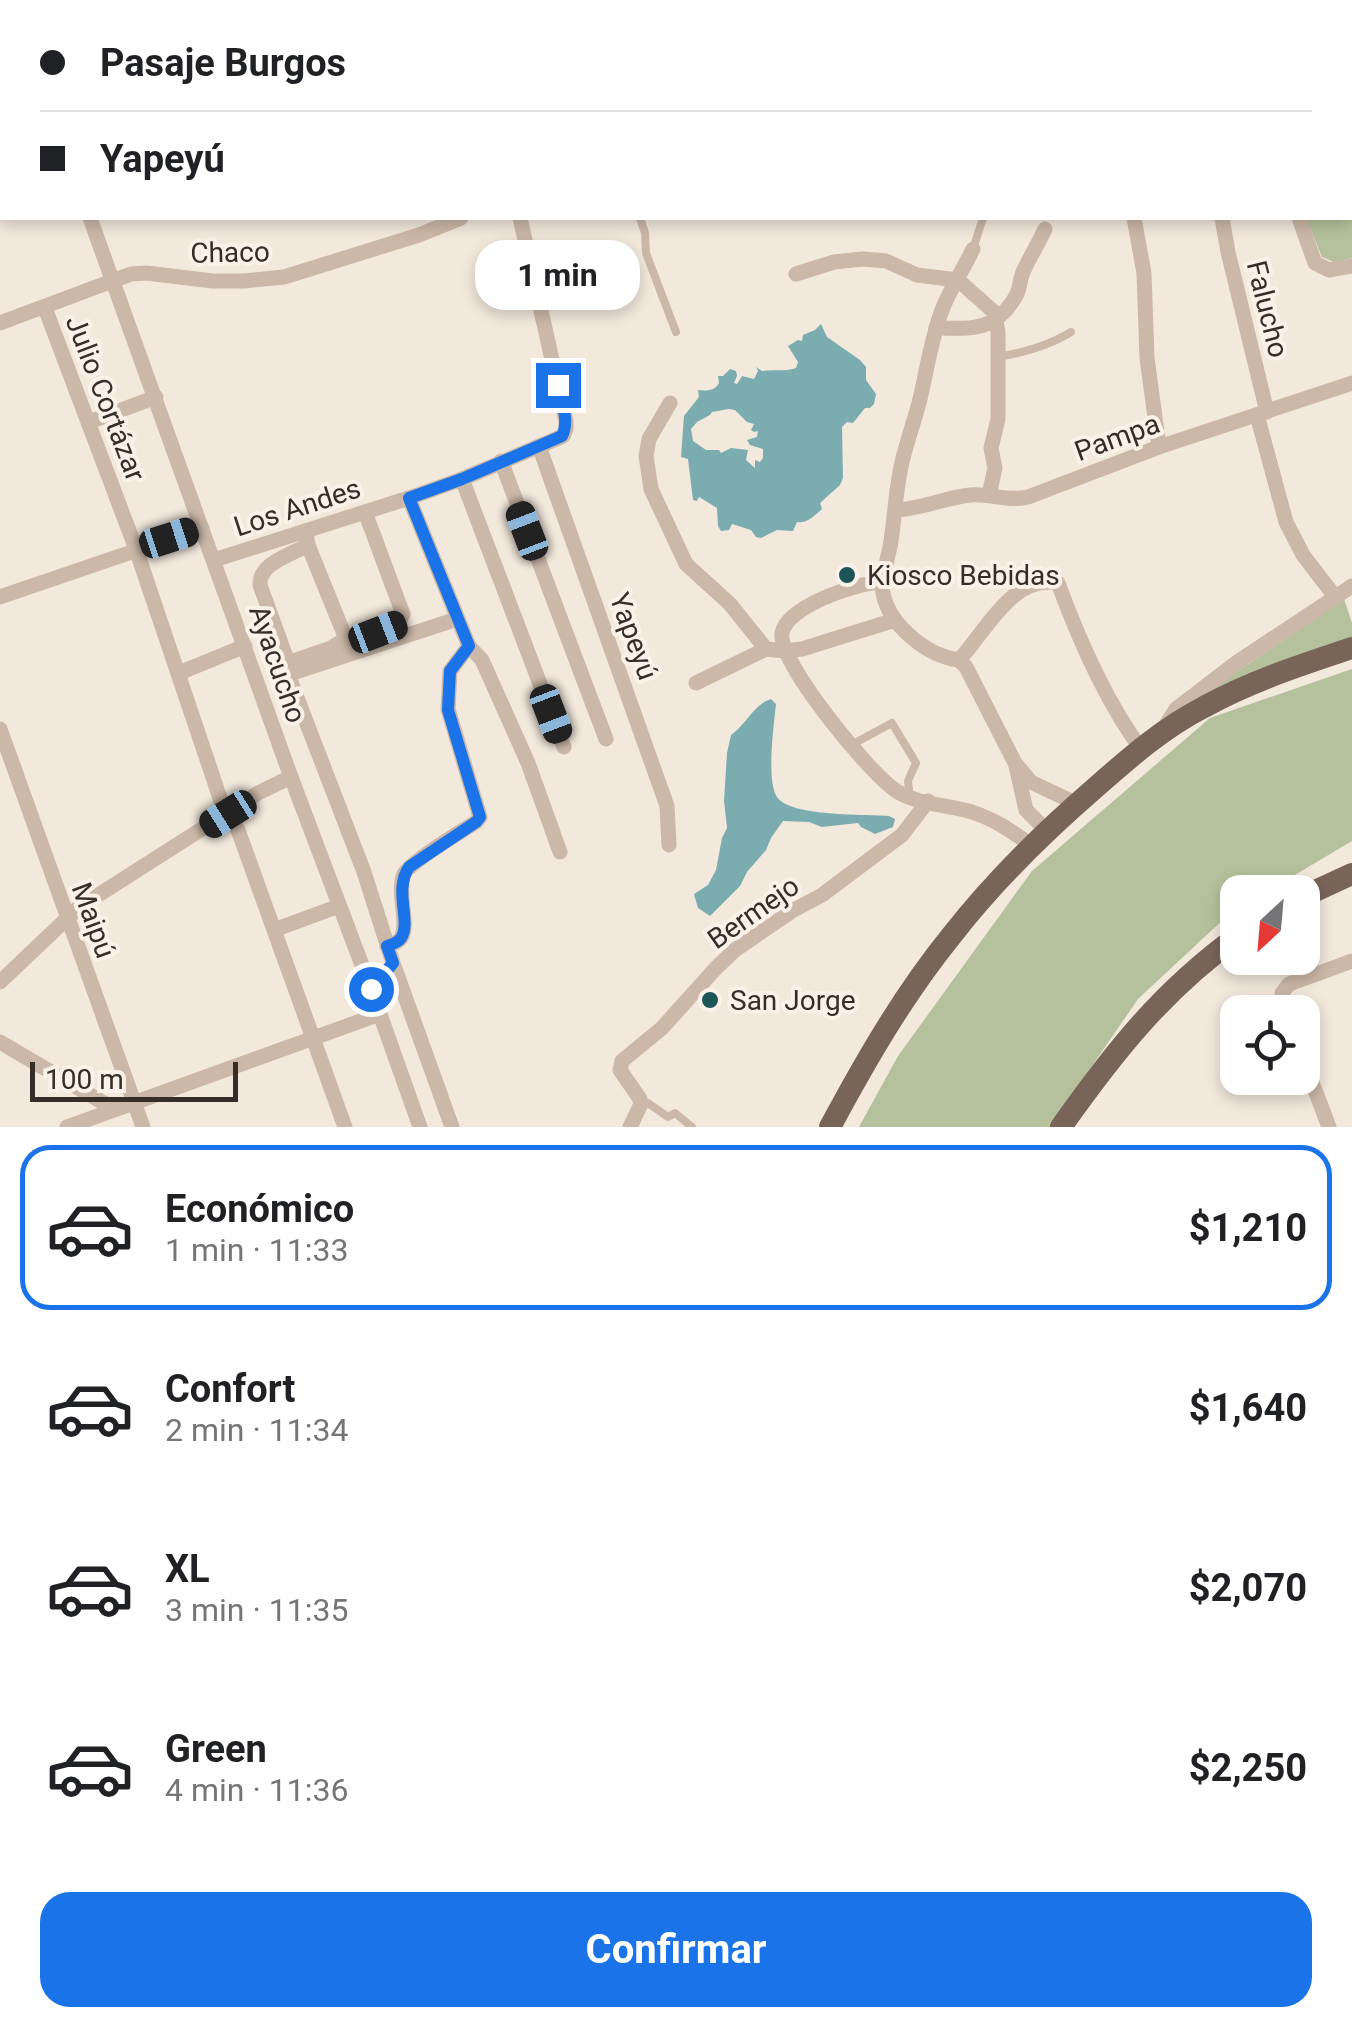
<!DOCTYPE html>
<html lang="es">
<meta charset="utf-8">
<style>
body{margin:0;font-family:Roboto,sans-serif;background:#f2f2f2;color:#202124;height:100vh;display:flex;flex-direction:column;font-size:38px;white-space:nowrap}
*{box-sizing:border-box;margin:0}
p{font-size:32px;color:#757577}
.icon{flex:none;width:55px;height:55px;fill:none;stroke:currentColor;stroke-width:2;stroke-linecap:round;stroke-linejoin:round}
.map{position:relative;height:1127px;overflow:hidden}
.drawer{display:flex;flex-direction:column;background:#fff;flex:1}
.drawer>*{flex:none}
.banner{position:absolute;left:0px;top:0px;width:1352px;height:220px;box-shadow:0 5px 15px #0003;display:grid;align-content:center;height:220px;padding:0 40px;background:#fff}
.needle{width:65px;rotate:206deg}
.controls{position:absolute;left:1220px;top:875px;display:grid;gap:20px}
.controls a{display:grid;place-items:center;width:100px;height:100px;border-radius:20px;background:#fff;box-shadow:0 5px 15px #0003;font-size:50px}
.scale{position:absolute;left:30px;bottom:25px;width:208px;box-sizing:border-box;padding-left:10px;border:5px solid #372d28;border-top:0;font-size:28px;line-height:35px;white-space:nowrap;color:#372d28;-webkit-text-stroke:8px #faf2e8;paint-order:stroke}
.end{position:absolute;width:45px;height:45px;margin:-22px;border:12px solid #1a73e8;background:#fff;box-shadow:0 0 0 5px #fff}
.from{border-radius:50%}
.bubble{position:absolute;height:70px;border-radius:30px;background:#fff;box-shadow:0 5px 15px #0003;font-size:32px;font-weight:700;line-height:70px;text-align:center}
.car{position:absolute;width:30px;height:60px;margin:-30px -15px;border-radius:12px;box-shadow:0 0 8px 2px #0007;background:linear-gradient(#222 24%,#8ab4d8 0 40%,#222 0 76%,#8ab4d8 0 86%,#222 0)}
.banner b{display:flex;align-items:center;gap:35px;height:95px;font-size:38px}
.banner b+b{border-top:2px solid #e0e0e0}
.banner i{width:25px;height:25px;background:#202124}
ul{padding:18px 0 0;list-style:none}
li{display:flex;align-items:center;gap:30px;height:165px;margin:0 20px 15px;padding:0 20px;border:5px solid transparent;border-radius:30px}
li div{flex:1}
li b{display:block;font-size:38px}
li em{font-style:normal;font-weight:700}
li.active{border-color:#1a73e8}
li>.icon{width:90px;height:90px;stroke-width:1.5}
.action{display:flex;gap:20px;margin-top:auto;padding:20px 40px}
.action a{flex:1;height:115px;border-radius:30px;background:#1a73e8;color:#fff;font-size:40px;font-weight:700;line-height:115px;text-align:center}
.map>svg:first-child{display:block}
.green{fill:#b5c19c}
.water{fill:#7badb0;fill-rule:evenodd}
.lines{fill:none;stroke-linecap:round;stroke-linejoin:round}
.service{stroke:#cbb8a8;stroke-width:8}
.minor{stroke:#cbb8a8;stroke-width:15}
.primary{stroke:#796459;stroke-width:22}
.route{stroke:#1a73e8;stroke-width:12}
.poi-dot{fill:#1d5559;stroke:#faf2e8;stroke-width:4}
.labels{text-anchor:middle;stroke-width:8;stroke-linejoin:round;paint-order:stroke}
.street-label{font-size:28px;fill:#372d28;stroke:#faf2e8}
.poi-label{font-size:28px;fill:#372d28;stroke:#faf2e8;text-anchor:start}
</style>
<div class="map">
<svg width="1352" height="1127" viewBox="0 0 1352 1127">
<rect width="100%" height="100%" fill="#f2e8dc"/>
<!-- green -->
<g class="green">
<polygon points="1352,121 1352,258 1334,262 1322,257 1306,218 1350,218 1350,122"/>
<polygon points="1344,599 1352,623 1352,639 1189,704"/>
<polygon points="1352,669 1352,841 1266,892 1238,892 1237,910 1226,917 1138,999 1050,1127 859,1127 898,1056 1032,871 1210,718"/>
</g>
<!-- water -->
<g class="water">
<path d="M821 324 827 337 860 360 866 367V380L876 394 874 404 870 408H865L853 423 847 422 842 427 843 478 840 485 820 503 822 509C815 515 807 524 797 522L793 531 777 530 761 538 756 537 751 530 732 524 729 530 721 531 718 526 717 508 699 497 697 501 693 500 688 459 681 457 684 416 699 397 698 390C706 391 715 391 719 383L718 376H723L730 369 736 371 737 376 734 383 737 384 742 376 754 379 758 371 756 367 762 371C773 369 784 372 796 368L798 362 788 346 798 340 802 341 803 335 815 330ZM729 409 735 410 747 422 754 424 751 430 754 432 758 431 757 437 747 440 750 445 763 449V458L760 462 755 460V468L746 460 748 450 731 448 721 453 719 450H706L693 441 691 429 697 422 710 415 712 412Z"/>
<path d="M771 699 776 704C774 725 766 780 777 797 790 817 865 814 889 816L895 819 893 827 875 834 861 827 858 823 822 827 809 822 783 821 771 838 766 850 747 872 740 886 710 916 698 908 694 894 708 885 716 870 722 838 727 828 724 801 727 753 731 735C747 724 753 705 771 699Z"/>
</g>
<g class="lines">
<!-- service -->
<g class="service">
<polyline points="640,218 645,233 646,253 676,332"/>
<polyline points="973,249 983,218"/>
<path d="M998 357C1025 352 1048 346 1071 332"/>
<polyline points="851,745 892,723 916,763 908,781 910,798"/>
<polyline points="641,1104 648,1103 668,1117 675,1113 692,1127"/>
</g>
<!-- minor -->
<g class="minor">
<polyline points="13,0 14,2"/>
<polyline points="403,0 404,2"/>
<polyline points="485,0 485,2"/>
<polyline points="682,0 683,2"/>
<polyline points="855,0 855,2"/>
<polyline points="971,0 971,2"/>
<polyline points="1196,0 1196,2"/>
<polyline points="1131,2 1132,0"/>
<polyline points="0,24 2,23"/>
<polyline points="1350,113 1352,113"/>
<polyline points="90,218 291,777 371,989 420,1127"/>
<polyline points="1134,218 1144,273 1147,358 1159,447"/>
<polyline points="1222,218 1228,252 1267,412"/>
<polyline points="1299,218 1315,263 1329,270 1352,266"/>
<path d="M973 249C963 270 950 289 942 310 931 339 927 370 920 399 915 419 908 438 903 458 896 485 895 514 891 541 889 556 880 580 883 593 889 625 927 656 959 660 985 633 1012 574 1058 583 1079 640 1105 700 1141 749"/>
<polyline points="796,274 834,262 863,259 886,261 917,275 958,280 994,312 998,332 998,419 991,448 995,468 989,495"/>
<polyline points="45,308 136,549 222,804 238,830 345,1127"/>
<polyline points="0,323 131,274 146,273 213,281 244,281 284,277 419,235 461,218"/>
<path d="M936 328C973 329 997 331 1017 294 1020 287 1020 279 1023 272 1030 257 1038 244 1045 229"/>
<polyline points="670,403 649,439 646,456 651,489 686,564 730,604 766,649"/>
<polyline points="1257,415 1286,522 1303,555 1336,598"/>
<polyline points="89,422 156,397"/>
<polyline points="539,446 667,806 669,845"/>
<polyline points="501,461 606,739"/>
<polyline points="462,479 564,747"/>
<polyline points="409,498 469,646 482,660 528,763 560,852"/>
<path d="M896 510C921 509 944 498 970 495 989 493 1009 502 1028 497L1159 447 1352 383"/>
<path d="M306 531 308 545C291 555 259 563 260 585L285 654 291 682 364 872 393 963 452 1127"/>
<polyline points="308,545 346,639"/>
<polyline points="214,560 409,498 462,479 563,436 566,429 566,421 520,218"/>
<path d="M881 582C857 583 787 606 782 633 777 661 872 777 898 792 920 805 949 805 972 812 996 820 1013 832 1032 846"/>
<polyline points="0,597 202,528"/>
<polyline points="959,660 966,667 1015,763 1031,782 1077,804"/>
<polyline points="287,663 331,648 346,639 358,640 398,624 403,614 365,512"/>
<polyline points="179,673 245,646"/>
<polyline points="289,674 457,619"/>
<polyline points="696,683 766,649 785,651 802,649 895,620"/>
<polyline points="0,729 143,1127"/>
<polyline points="1162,731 1176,709 1236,663 1352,586"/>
<polyline points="1016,766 1026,810 1048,832"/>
<polyline points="274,930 339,906"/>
<path d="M387 946C392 944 398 943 401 938 410 924 396 892 404 874 410 862 462 831 476 822L480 817 448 709 450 671 469 646"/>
<polyline points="0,982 78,908 258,793 291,777"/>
<polyline points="1287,1012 1282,993 1289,984 1352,961"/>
<polyline points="0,1042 114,1109"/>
<polyline points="1302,1056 1329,1127"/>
<polyline points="67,1127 380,1014"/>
<polyline points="630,1127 641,1104 640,1099 620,1070 622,1061 662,1028 716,968 735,950 792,911 822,895 902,835 928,801"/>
</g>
<!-- primary -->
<g class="primary">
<polyline points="1302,897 1352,874"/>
<path d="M830 1127C866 1060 904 994 952 935 994 881 1043 833 1095 788 1129 758 1163 728 1204 707 1251 681 1301 665 1352 648"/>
<path d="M1061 1127C1114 1052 1163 990 1238 936"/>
</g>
</g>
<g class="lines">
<!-- route -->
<path class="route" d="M371 989 393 963 387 946C392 944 398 943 401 938 412 922 393 891 409 867L476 822 480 817 448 710 450 671 469 646 409 498 462 479 562 436C570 421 561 401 558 385"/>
</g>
<!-- markers -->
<g class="poi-dot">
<circle cx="847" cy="575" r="10"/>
<circle cx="710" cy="1000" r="10"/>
</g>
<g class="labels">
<!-- street labels -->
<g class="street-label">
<text transform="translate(230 252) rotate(-1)" y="10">Chaco</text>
<text transform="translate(1268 309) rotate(76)" y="10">Falucho</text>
<text transform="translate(106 398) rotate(69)" y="10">Julio Cortázar</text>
<text transform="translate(1117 437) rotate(-20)" y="10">Pampa</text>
<text transform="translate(297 507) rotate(-18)" y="10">Los Andes</text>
<text transform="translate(634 636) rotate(70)" y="10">Yapeyú</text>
<text transform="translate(278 664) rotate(71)" y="10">Ayacucho</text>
<text transform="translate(753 912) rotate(-35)" y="10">Bermejo</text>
<text transform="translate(94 920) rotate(70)" y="10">Maipú</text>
</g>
<!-- poi labels -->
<g class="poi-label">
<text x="867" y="585">Kiosco Bebidas</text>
<text x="730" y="1010">San Jorge</text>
</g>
</g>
</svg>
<div class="controls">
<a><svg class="needle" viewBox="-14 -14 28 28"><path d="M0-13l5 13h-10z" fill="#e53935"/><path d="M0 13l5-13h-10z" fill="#757577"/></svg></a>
<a><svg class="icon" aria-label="locate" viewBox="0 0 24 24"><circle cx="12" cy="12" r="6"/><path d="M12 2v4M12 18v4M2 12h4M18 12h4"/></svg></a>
</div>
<div class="scale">100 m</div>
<i class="end from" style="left:371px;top:989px"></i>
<i class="end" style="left:558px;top:385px"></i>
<div class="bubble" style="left:475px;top:240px;width:165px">1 min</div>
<i class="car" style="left:527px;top:531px;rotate:339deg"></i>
<i class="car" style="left:169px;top:538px;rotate:72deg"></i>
<i class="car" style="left:378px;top:632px;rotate:69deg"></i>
<i class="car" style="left:551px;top:714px;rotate:159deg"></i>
<i class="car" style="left:228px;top:814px;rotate:238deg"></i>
<div class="banner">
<b><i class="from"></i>Pasaje Burgos</b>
<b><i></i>Yapeyú</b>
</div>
</div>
<section class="drawer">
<ul>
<li class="active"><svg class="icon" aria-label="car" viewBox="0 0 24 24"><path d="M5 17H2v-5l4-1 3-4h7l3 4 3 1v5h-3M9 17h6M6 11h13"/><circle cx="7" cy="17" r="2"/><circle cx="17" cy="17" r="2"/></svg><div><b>Económico</b><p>1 min · 11:33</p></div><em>$1,210</em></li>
<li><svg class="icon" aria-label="car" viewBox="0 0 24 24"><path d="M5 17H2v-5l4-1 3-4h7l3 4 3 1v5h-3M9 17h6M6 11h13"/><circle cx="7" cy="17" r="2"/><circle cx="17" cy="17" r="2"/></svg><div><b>Confort</b><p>2 min · 11:34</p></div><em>$1,640</em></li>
<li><svg class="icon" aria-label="car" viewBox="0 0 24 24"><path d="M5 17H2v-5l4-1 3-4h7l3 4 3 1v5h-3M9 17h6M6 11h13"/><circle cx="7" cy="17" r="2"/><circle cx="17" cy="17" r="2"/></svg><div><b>XL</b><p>3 min · 11:35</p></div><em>$2,070</em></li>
<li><svg class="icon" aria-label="car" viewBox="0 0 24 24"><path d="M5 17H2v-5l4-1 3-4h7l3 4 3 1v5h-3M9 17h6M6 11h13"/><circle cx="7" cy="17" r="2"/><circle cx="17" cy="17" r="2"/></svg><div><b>Green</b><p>4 min · 11:36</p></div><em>$2,250</em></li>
</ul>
<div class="action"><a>Confirmar</a></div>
</section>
